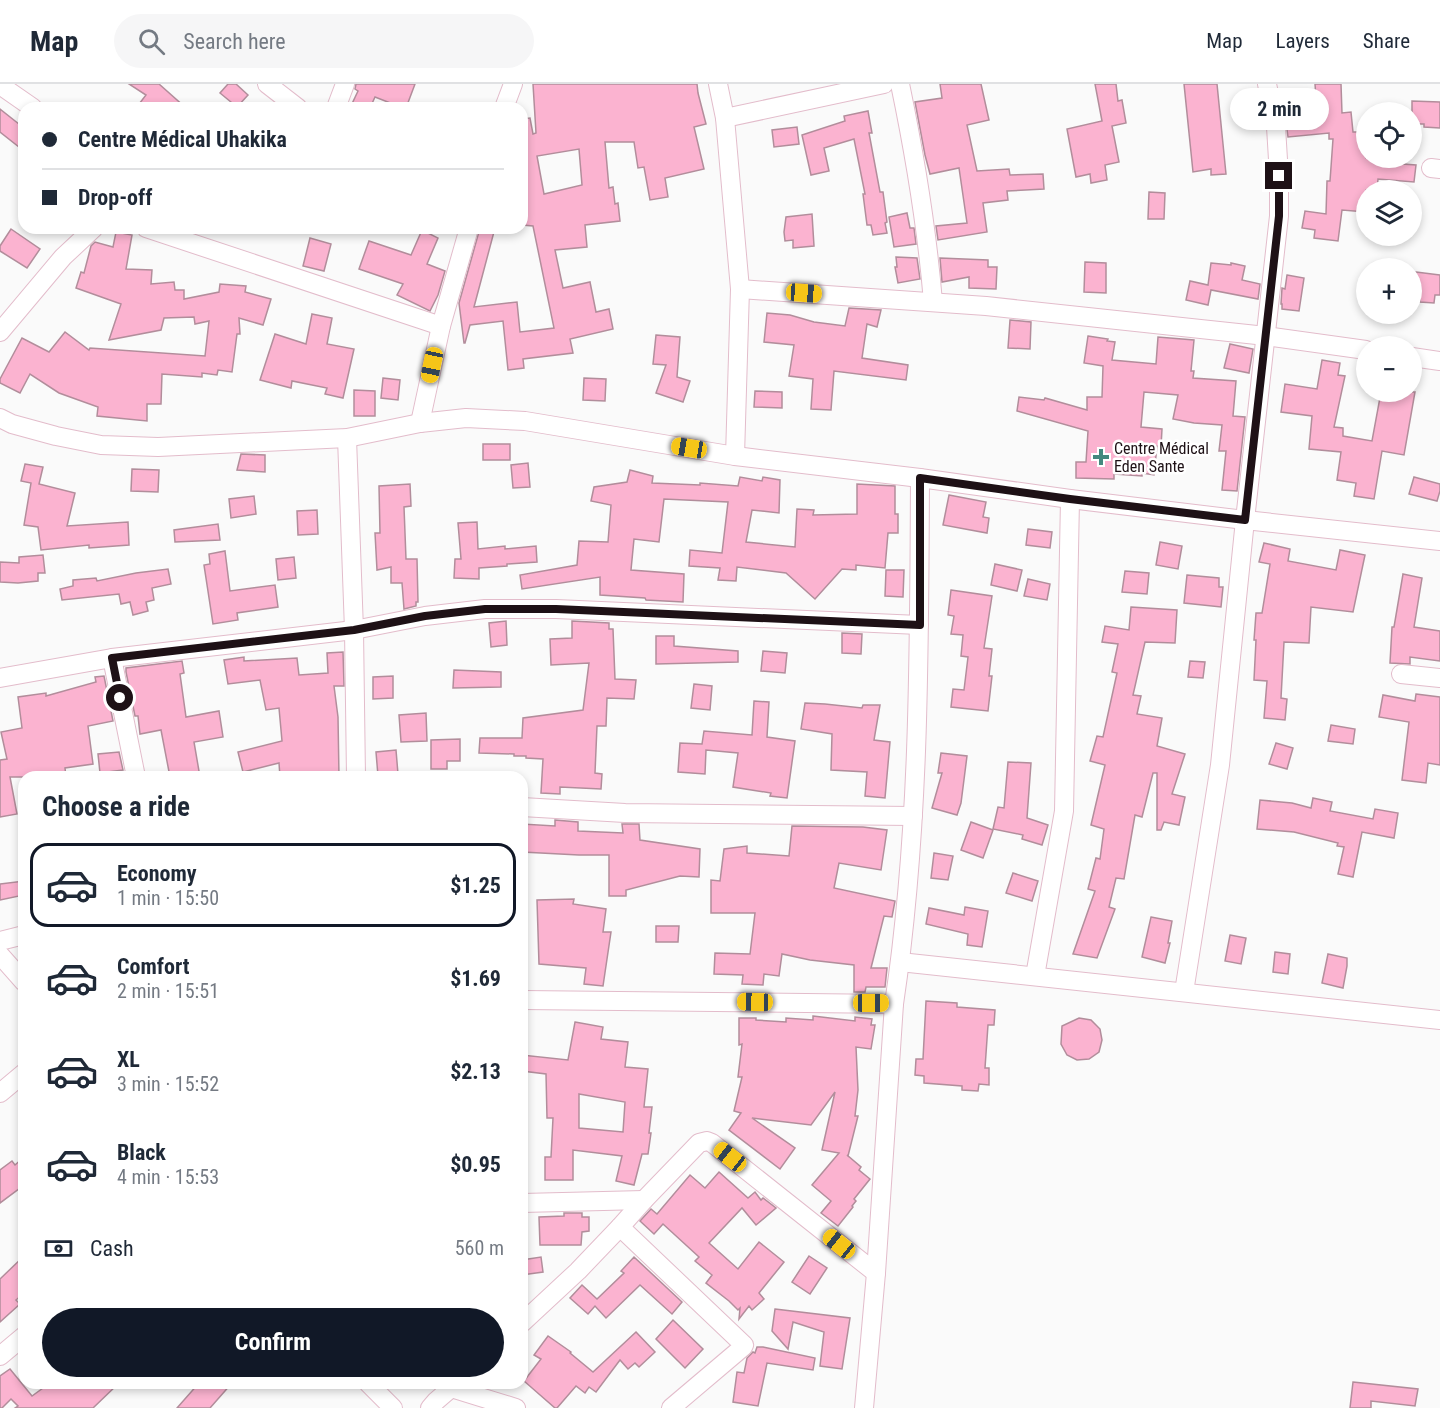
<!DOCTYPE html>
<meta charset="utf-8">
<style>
body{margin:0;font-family:"Roboto Condensed",sans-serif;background:#f6f6f7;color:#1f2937;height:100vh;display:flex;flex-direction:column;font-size:22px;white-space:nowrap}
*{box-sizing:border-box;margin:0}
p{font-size:20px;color:#747a83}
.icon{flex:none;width:33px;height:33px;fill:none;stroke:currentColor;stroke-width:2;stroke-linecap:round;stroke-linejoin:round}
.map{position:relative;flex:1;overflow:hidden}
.details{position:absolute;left:18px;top:687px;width:510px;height:618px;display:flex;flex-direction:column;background:#fff;border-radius:18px;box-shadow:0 3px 9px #0003}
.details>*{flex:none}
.guide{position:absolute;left:18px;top:18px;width:510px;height:132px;border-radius:18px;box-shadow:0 3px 9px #0003;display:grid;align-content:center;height:132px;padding:0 24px;background:#fff}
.tools{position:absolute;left:1356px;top:18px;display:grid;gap:12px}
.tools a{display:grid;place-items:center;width:66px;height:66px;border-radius:50%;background:#fff;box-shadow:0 3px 9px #0003;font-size:30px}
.end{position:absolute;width:27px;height:27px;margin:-14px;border:8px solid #1e1116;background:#fff;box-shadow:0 0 0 3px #fff}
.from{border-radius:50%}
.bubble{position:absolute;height:42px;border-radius:21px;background:#fff;box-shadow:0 3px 9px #0003;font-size:20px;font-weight:700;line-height:42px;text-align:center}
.car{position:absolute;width:18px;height:36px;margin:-18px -9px;border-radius:8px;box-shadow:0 0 4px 2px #0007;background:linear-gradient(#f5c518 24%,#345 0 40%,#f5c518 0 76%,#345 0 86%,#f5c518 0)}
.guide b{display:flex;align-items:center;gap:21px;height:57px;font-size:22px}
.guide b+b{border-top:2px solid #e0e1e3}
.guide i{width:15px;height:15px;background:#1f2937}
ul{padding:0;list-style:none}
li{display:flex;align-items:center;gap:18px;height:84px;margin:0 12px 9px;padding:0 12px;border:3px solid transparent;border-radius:18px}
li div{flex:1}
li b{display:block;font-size:22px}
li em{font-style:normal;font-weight:700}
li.on{border-color:#111827}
li>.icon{width:54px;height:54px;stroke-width:1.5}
h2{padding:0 24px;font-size:27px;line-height:72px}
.pay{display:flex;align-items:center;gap:15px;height:66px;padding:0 24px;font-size:22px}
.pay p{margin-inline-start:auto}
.button{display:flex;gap:12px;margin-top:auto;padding:12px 24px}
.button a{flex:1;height:69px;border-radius:36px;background:#111827;color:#fff;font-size:24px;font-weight:700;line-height:69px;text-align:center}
header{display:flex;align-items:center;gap:36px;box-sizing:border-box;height:84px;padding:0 30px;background:#fff;border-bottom:2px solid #e0e1e3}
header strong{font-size:28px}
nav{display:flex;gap:33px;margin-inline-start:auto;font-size:21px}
.search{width:420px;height:54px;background:#f6f6f7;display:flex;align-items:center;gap:15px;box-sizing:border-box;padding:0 21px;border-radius:33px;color:#747a83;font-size:22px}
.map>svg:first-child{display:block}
.building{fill:#fbb3d0;stroke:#b28d9b;stroke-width:1.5;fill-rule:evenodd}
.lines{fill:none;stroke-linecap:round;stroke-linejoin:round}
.minor-casing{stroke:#e3bccb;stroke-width:20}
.minor{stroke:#fff;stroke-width:18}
.route{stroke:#1e1116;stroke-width:8}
.poi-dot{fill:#43887e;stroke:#fff;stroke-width:2}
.labels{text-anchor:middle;stroke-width:5;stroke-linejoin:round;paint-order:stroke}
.poi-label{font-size:16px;fill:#1e1116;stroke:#fff;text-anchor:start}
</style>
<header>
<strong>Map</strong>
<div class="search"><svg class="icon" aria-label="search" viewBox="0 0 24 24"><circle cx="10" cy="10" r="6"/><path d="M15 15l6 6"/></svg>Search here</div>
<nav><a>Map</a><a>Layers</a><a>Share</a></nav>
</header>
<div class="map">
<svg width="1440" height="1324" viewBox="0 0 1440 1324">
<rect width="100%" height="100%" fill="#fafafa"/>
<!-- building -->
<g class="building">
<polygon points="129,0 159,0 186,24 136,24 146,11"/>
<polygon points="228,0 236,0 248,11 237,23 220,9"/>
<polygon points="356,0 415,0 406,24 403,24 375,13 370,24 350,24 358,7 355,5"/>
<path d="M533 0H697L698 9 706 40 694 43 704 85 665 94 668 113 650 116 644 83 638 84 634 58H605L609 104 613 103 615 120 618 119 620 137 585 141 587 163 555 166 563 204 590 198 596 228 609 225 613 245 570 255 573 269 523 275 524 284 508 286 503 237 470 241 465 259H464L459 219 480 144H495L474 223 517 218 520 248 554 244 533 142 522 141V35L530 34 533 50 536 49ZM579 65 582 101 544 110 537 72Z"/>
<polygon points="940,0 981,0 989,36 967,41 977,87 1009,85 1010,91 1043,90 1044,105 1007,107 1008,116 983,119 987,148 938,156 936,142 967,139 959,84 930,90 925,71 915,18 942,14"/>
<polygon points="1095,0 1116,0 1118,17 1122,16 1126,39 1112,42 1119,78 1105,81 1107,96 1091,99 1090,90 1076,93 1067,45 1102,37"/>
<polygon points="1184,0 1217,0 1226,90 1211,91 1211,85 1193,88"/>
<polygon points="1315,0 1341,0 1342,29 1351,28 1353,48 1366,48 1366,74 1389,74 1389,79 1416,81 1414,98 1378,95 1377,106 1366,106 1366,128 1342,126 1338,157 1314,154 1315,146 1302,144 1305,127 1326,130 1327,97 1330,97 1333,55 1329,55 1329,49 1288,53 1285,30 1317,27"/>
<polygon points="1412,17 1440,18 1440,44 1424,43 1424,40 1412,40"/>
<polygon points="0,25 24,44 24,67 0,48"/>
<polygon points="868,27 872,49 869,49 880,108 883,108 887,138 885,139 887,149 873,151 871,141 867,141 863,110 865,110 854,55 824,64 829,87 811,91 802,51 845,37 844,32"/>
<polygon points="797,43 799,60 774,63 772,46"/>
<polygon points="1149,108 1165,109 1164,135 1148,135"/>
<polygon points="907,129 910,144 914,144 916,160 894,163 889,133"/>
<polygon points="812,130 814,162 793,164 793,156 785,157 784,148 786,133"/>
<polygon points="11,145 40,165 27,184 0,167 0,162"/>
<polygon points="422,146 438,154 427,180 445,187 438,211 430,227 397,211 403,200 359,185 369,157 411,171"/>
<polygon points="116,148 132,151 126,185 152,186 151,200 174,198 175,206 184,206 184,215 219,208 220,200 246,202 245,208 271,215 263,241 239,234 240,250 237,250 232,288 218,286 217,291 202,289 202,293 162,290 161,320 147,320 147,337 97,332 98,323 59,309 30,290 20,309 0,299 0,295 22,254 49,268 65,248 89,266 90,264 205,272 209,237 195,240 194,233 164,234 161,246 109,256 121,220 76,204 81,188 84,189 91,162 95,158 113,163"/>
<polygon points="310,154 331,160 324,187 303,182"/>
<polygon points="896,173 917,174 920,195 898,199 895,183 897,183"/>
<polygon points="940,174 988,176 988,183 997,183 996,205 969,204 969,193 942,198"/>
<polygon points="1085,178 1106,179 1106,209 1084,208"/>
<polygon points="1211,179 1231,181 1231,179 1245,182 1242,196 1260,200 1258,215 1211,206 1208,221 1186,216 1190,197 1208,201"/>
<polygon points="1416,188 1440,191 1440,211 1435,211 1434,219 1420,218 1420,209 1414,208"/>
<polygon points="1287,191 1304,194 1299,227 1282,225 1282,220 1281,220 1282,204 1285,205"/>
<polygon points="849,224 881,226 877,243 867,240 862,274 908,281 906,296 834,287 831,326 811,325 813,295 789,292 794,261 764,258 767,229 790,231 814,238 845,242"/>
<polygon points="312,230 332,234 327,260 354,265 343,314 325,310 327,304 292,297 291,304 260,296 275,250 306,260"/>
<polygon points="1010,236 1031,238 1030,265 1008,264"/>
<polygon points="656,251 680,253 677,293 690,297 683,318 656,309 666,281 653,280"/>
<polygon points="1088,252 1108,255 1107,257 1115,258 1112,276 1156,280 1158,253 1194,256 1191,287 1194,287 1193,294 1236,297 1233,332 1245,333 1237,407 1222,406 1226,367 1219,367 1222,341 1194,339 1173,335 1178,311 1144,308 1141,343 1162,345 1161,363 1157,362 1154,391 1142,389 1142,392 1114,390 1114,395 1076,394 1076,378 1086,378 1088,347 1017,327 1019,313 1044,316 1045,314 1087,326 1087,313 1102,313 1103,282 1084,279"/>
<polygon points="1230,260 1253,265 1249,289 1224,284"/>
<polygon points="1322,276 1340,279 1338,291 1345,292 1334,343 1343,344 1343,352 1372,357 1381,308 1415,308 1404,371 1382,367 1374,415 1354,412 1356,399 1337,396 1341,368 1309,365 1312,332 1281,328 1285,300 1317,305"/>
<polygon points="383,294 400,296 398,316 381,314"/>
<polygon points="584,294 606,295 605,317 583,316"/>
<polygon points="354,306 375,307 375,332 354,332"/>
<polygon points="755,307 782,308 782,324 754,323"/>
<rect x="483" y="360" width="27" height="16"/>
<polygon points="241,370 265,371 265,388 237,386"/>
<polygon points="528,379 530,403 513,404 511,381"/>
<polygon points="25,380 43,383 39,400 75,409 67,442 128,438 129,461 89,464 89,461 41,466 38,443 24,441 31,399 21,397"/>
<polygon points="132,385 159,386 158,408 131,407"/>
<polygon points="630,386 653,392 652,399 700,401 700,399 738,402 740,393 762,397 763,393 780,396 779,429 752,426 746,458 795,463 797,425 814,426 813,431 857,430 857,400 895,402 895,430 898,430 898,449 888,449 885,484 856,481 856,486 842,485 815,515 786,489 737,483 736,497 718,496 720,484 689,482 690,466 722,469 728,418 664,415 659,458 634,455 631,486 684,490 683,518 646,516 645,514 600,511 600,493 522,505 520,491 577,481 579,457 608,458 611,421 591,417 594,403 627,398"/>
<polygon points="1414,393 1440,400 1440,407 1437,417 1409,410"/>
<polygon points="410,400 411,422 404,423 406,475 417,475 418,518 416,518 416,522 404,525 402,499 391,499 391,483 377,486 375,449 380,449 379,402"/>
<polygon points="949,411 986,418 983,433 989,434 987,449 943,441"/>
<polygon points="254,412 256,430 231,434 229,415"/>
<polygon points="317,426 318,450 298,451 297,427"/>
<polygon points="477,438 478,465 505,462 505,465 536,462 537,478 507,480 507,482 479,484 479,495 454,494 455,475 461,475 458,439"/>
<polygon points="218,440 220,456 175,458 174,446"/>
<polygon points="1028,445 1052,448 1050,464 1026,461"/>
<polygon points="1160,458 1182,462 1178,485 1156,481"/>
<polygon points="1264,459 1290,465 1288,477 1336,486 1340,466 1365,471 1353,528 1311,523 1309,559 1284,558 1281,614 1287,615 1285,636 1264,634 1267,597 1254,596 1256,556 1254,556 1256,529 1262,529 1270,480 1259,478"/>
<polygon points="225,467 230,507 275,501 278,523 237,529 238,536 213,540 204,481 210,480 209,470"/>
<polygon points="43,471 45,489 38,489 38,497 18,499 0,498 0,478 19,479 19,473"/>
<polygon points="294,473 296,494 278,496 276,475"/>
<polygon points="995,480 1022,486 1017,507 991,501"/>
<polygon points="168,485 171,500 152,504 154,516 146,518 148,527 133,531 130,518 121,520 119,510 62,516 60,505 73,502 73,496 96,494 97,497 136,489"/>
<polygon points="886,486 904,486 903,513 885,512"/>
<polygon points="1125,487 1149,489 1147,510 1122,508"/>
<polygon points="1403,490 1422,494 1414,543 1440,547 1440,577 1410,573 1410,580 1390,579 1392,543 1394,543"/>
<polygon points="1187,491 1219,494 1219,503 1223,503 1221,523 1184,519"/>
<polygon points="1028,495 1050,500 1047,516 1024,512"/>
<polygon points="951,506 992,512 984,564 992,565 989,592 992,592 988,627 951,623 953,605 964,606 968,573 961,572 963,551 951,550 954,532 948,531"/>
<polygon points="1131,523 1177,526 1175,559 1145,558 1133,611 1141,612 1137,630 1162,634 1157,662 1185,670 1172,710 1185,713 1179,741 1164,738 1161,746 1157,746 1157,689 1153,689 1142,733 1135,731 1124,795 1116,794 1109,823 1115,825 1097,874 1073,870 1095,807 1088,805 1096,774 1100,775 1104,745 1091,741 1105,681 1090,677 1097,652 1103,653 1117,589 1112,588 1118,560 1102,558 1105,542 1129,546"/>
<polygon points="506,537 507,561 491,563 489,539"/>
<polygon points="572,537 609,539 609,545 613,545 615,595 636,596 634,615 607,614 606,642 597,642 595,689 602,690 601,705 560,703 560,710 541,709 543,675 526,674 526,672 514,672 514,670 479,669 480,654 522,654 523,634 583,626 589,579 551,581 550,555 572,554"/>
<polygon points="842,549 862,550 861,570 842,569"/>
<polygon points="656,552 674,552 674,562 738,567 738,578 656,580"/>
<polygon points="763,567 787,569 785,589 761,587"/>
<polygon points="343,568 344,602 334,602 338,633 339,693 280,693 279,679 243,688 238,668 282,657 279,624 266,626 260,596 228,600 224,576 244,573 244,577 297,574 299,591 328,589 327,569"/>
<polygon points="182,577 184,589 180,590 186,633 219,627 223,653 194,658 200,693 170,693 161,646 140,650 138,632 135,632 126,588 126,584"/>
<polygon points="1190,577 1205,578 1203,594 1188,593"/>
<polygon points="454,586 501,588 501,603 453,604"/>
<polygon points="104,592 113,637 88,642 93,680 65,684 66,693 10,693 17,730 0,733 0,676 7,675 1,648 22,644 18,613 46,609 46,612 96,598 95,593"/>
<polygon points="393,592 393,614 373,615 373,593"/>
<polygon points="694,600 712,602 710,626 691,624"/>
<polygon points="1416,610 1440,613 1440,681 1428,679 1426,699 1402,696 1409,638 1379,633 1383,611 1415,617"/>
<polygon points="754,617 769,618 767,653 795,657 787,714 770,712 771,709 733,703 738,669 706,666 705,690 678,688 680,659 702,660 704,647 752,651"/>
<polygon points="805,619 825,620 862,624 863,621 880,621 874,656 890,658 885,714 865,712 867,688 831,686 832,650 801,645"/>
<polygon points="426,629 427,657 401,658 399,631"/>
<polygon points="1331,641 1355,645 1353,660 1328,657"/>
<polygon points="460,655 460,677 447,677 447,685 431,685 431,656"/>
<polygon points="1276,659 1293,664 1287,685 1269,680"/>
<polygon points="396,666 398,690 378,692 376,668"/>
<polygon points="119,668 123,686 100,689 98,670"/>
<polygon points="941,669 967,672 961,719 957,731 932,724 942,689 938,689"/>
<polygon points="1008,678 1031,679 1027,734 1048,741 1042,761 1022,755 1023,751 993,745 998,723 1004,724"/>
<polygon points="1313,714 1332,718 1330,727 1373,735 1375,725 1398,729 1394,754 1362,748 1353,793 1338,790 1344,763 1337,762 1338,759 1294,748 1257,745 1260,716 1292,719 1311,724"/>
<polygon points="555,736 578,738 578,747 623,749 622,740 639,740 640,756 700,765 699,793 680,792 626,806 626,812 609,812 609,771 579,771 522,768 522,740 555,742"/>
<polygon points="971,738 993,746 983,774 961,766"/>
<polygon points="792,742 863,743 887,746 881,786 839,779 834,804 895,817 892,833 884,832 871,884 887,884 885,903 866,903 865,908 854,908 854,881 810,876 782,870 779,892 764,890 763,901 742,900 743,891 714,890 715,869 750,870 755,829 711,829 711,796 720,797 724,765 747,762 747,769 789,772"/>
<polygon points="934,769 953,772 948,796 931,794"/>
<polygon points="1013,789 1038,797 1032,817 1006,809"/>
<polygon points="24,797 24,811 0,816 0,800"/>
<polygon points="574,815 573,820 606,825 603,848 611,848 603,902 584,900 586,884 539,880 537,816"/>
<polygon points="965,823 988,827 982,863 967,861 968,850 926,840 929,824 964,831"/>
<polygon points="1151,833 1172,837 1168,859 1170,859 1165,879 1142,873"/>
<polygon points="656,842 679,842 678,858 656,858"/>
<polygon points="1230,851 1246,854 1241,880 1225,877"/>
<polygon points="1275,868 1290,870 1288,890 1273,888"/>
<polygon points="1328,870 1347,874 1347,882 1343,904 1322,899"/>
<polygon points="926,917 957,919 957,923 995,926 994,941 988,941 985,984 989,984 989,1001 979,1000 978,1007 962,1006 962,1002 924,999 924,992 915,991 916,975 923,975"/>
<polygon points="813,932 855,937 855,933 872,935 871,941 875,941 871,965 856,963 858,1006 855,1032 858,1032 848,1072 847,1071 861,1083 859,1086 870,1095 854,1115 856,1117 852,1122 853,1123 838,1142 821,1129 831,1117 812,1101 839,1069 822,1066 835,1008 811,1041 752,1034 795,1064 780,1085 729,1046 741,1029 734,1027 742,993 738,993 742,960 739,961 739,934 756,934 756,936 786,938 786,934 813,936"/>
<polygon points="1079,934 1091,936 1100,945 1102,956 1099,968 1089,975 1077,976 1067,971 1061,960 1062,942"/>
<path d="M575 938 603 943 601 955 628 958 625 983 648 985 644 1023H652L649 1049H651L648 1070H642L634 1101 616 1097 622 1072 573 1066V1096H545V1073H551L553 1034H547L546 990 522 987V971L568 976ZM579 1010 625 1018 623 1048 579 1044Z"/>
<polygon points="24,1073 24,1101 0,1119 0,1086 12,1077 15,1081"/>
<polygon points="719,1088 748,1114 755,1108 761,1116 763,1114 776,1124 756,1141 742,1124 709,1159 738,1185 759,1158 784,1178 759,1209 764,1215 752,1226 749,1222 739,1235 740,1224 738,1226 729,1217 706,1199 712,1191 695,1177 699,1173 663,1140 654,1150 640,1137 651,1125 657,1130 690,1091 705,1104"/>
<polygon points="564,1129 582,1129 582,1133 589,1133 589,1147 582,1148 581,1161 540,1161 539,1133 564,1132"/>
<polygon points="24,1172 24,1209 16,1216 20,1220 0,1238 0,1195"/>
<polygon points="809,1172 827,1184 810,1210 792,1198"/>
<polygon points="541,1173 543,1188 522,1191 522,1176"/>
<polygon points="634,1173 682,1218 672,1230 640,1201 606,1234 595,1222 588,1230 570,1214 582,1201 597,1215 624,1189 621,1187"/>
<polygon points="775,1225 850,1234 842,1285 820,1282 824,1248 793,1238 788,1265 772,1247"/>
<polygon points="673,1236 703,1265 685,1284 656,1255"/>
<polygon points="636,1248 655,1268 639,1283 635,1279 628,1285 620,1276 596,1308 589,1303 585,1309 576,1302 557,1324 555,1324 524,1297 541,1275 534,1271 548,1252 571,1268 570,1269 593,1288"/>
<polygon points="757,1263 763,1263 815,1274 813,1286 767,1279 758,1322 733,1318 737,1288 744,1289 747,1274 753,1268 755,1269"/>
<polygon points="10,1285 32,1312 50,1299 119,1299 93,1324 15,1324 18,1322 11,1315 2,1324 0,1324 0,1292"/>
<polygon points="1353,1298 1418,1305 1415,1322 1371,1317 1371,1324 1350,1324"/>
<polygon points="199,1299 232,1299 210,1324 177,1324"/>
</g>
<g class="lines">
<!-- minor casing -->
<g class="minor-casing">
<g id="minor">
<polyline points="267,0 298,24"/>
<polyline points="718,0 725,34 740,205 735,372"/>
<path d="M900 0C915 72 927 145 933 218"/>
<polyline points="0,1 33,24"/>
<polyline points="336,24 345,0"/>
<polyline points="504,24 513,0"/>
<polyline points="725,34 884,0"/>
<polyline points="1431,84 1440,85"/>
<polyline points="146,144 441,242"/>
<polyline points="740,205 986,222 1266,252 1366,266"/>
<polyline points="0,248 63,173 94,144"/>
<polyline points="1412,273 1440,277"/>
<polyline points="0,334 12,340 56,352 101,361 158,363 347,354 420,339 466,334 525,337 735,372 920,394 1070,415 1245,436 1440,457"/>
<polyline points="420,339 441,242 469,144"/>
<polyline points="347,354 354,546 356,693"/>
<polyline points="112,574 136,693"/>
<polyline points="1401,590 1440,594"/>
<polyline points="0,594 112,574 354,546 425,532 485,525 556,525 919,541"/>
<polyline points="522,723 625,729 913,732"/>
<polyline points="0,857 24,851"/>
<polyline points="0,871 24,898"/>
<polyline points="900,878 1440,936"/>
<polyline points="1035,892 1064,727 1070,415"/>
<polyline points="1184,908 1220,681 1245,436 1279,132 1279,92 1276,43 1267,0"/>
<polyline points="522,916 894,920"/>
<polyline points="0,1009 24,989"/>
<polyline points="522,1119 644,1116"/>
<polyline points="620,1143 744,1261 743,1263 671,1324"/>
<polyline points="522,1239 578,1187 620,1143 644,1116 699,1059 707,1057 712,1059 876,1189"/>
<polyline points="0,1272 24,1252"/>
<polyline points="368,1299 393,1324"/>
<polyline points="451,1304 516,1324"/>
<polyline points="430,1324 436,1317 457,1299"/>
<path d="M864 1324 876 1189 894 920C920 746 919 569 920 394"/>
</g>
</g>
<!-- minor -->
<use href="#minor" class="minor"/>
</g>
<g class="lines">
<!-- route -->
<polyline class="route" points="120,614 112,574 354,546 425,532 485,525 556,525 920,541 920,394 1070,415 1245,436 1279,132 1279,92"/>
</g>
<!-- markers -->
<path class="poi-dot" d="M1098 364h6v6h6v6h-6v6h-6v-6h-6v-6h6z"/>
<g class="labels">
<!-- poi labels -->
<g class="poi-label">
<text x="1114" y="370">Centre Médical<tspan x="1114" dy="18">Eden Sante</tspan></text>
</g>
</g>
</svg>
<div class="tools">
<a><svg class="icon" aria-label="locate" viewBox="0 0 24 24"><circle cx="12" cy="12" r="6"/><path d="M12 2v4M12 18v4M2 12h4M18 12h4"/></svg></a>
<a><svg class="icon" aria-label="layers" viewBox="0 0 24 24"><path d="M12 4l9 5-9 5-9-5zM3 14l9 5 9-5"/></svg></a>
<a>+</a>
<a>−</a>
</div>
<i class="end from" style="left:120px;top:614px"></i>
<i class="end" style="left:1279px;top:92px"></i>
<div class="bubble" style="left:1230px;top:4px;width:99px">2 min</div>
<i class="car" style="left:804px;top:209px;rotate:94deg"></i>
<i class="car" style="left:432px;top:281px;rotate:192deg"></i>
<i class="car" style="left:689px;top:364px;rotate:279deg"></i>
<i class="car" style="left:755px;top:918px;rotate:271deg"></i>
<i class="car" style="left:871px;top:919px;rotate:90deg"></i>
<i class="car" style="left:730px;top:1073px;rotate:308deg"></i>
<i class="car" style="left:839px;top:1160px;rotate:309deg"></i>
<div class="guide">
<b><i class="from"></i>Centre Médical Uhakika</b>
<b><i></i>Drop-off</b>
</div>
<section class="details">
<h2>Choose a ride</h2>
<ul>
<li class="on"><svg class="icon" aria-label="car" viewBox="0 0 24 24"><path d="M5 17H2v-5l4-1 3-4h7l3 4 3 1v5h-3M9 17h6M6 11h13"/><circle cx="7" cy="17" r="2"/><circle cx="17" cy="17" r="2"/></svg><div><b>Economy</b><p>1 min · 15:50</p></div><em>$1.25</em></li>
<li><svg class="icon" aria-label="car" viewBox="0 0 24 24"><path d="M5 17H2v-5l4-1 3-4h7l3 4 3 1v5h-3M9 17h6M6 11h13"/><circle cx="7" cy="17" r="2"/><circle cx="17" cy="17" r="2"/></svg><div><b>Comfort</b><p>2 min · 15:51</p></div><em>$1.69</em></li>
<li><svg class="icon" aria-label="car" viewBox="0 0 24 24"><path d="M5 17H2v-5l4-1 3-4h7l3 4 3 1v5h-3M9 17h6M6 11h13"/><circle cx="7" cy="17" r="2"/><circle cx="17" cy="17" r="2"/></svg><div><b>XL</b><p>3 min · 15:52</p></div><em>$2.13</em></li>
<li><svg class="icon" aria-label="car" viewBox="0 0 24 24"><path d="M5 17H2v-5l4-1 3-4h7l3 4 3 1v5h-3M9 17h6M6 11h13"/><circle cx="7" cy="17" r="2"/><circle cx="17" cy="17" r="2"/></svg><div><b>Black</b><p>4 min · 15:53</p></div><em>$0.95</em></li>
</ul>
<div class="pay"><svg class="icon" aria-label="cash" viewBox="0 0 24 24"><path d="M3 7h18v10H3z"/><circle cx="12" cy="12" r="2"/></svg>Cash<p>560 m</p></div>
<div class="button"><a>Confirm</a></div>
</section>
</div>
